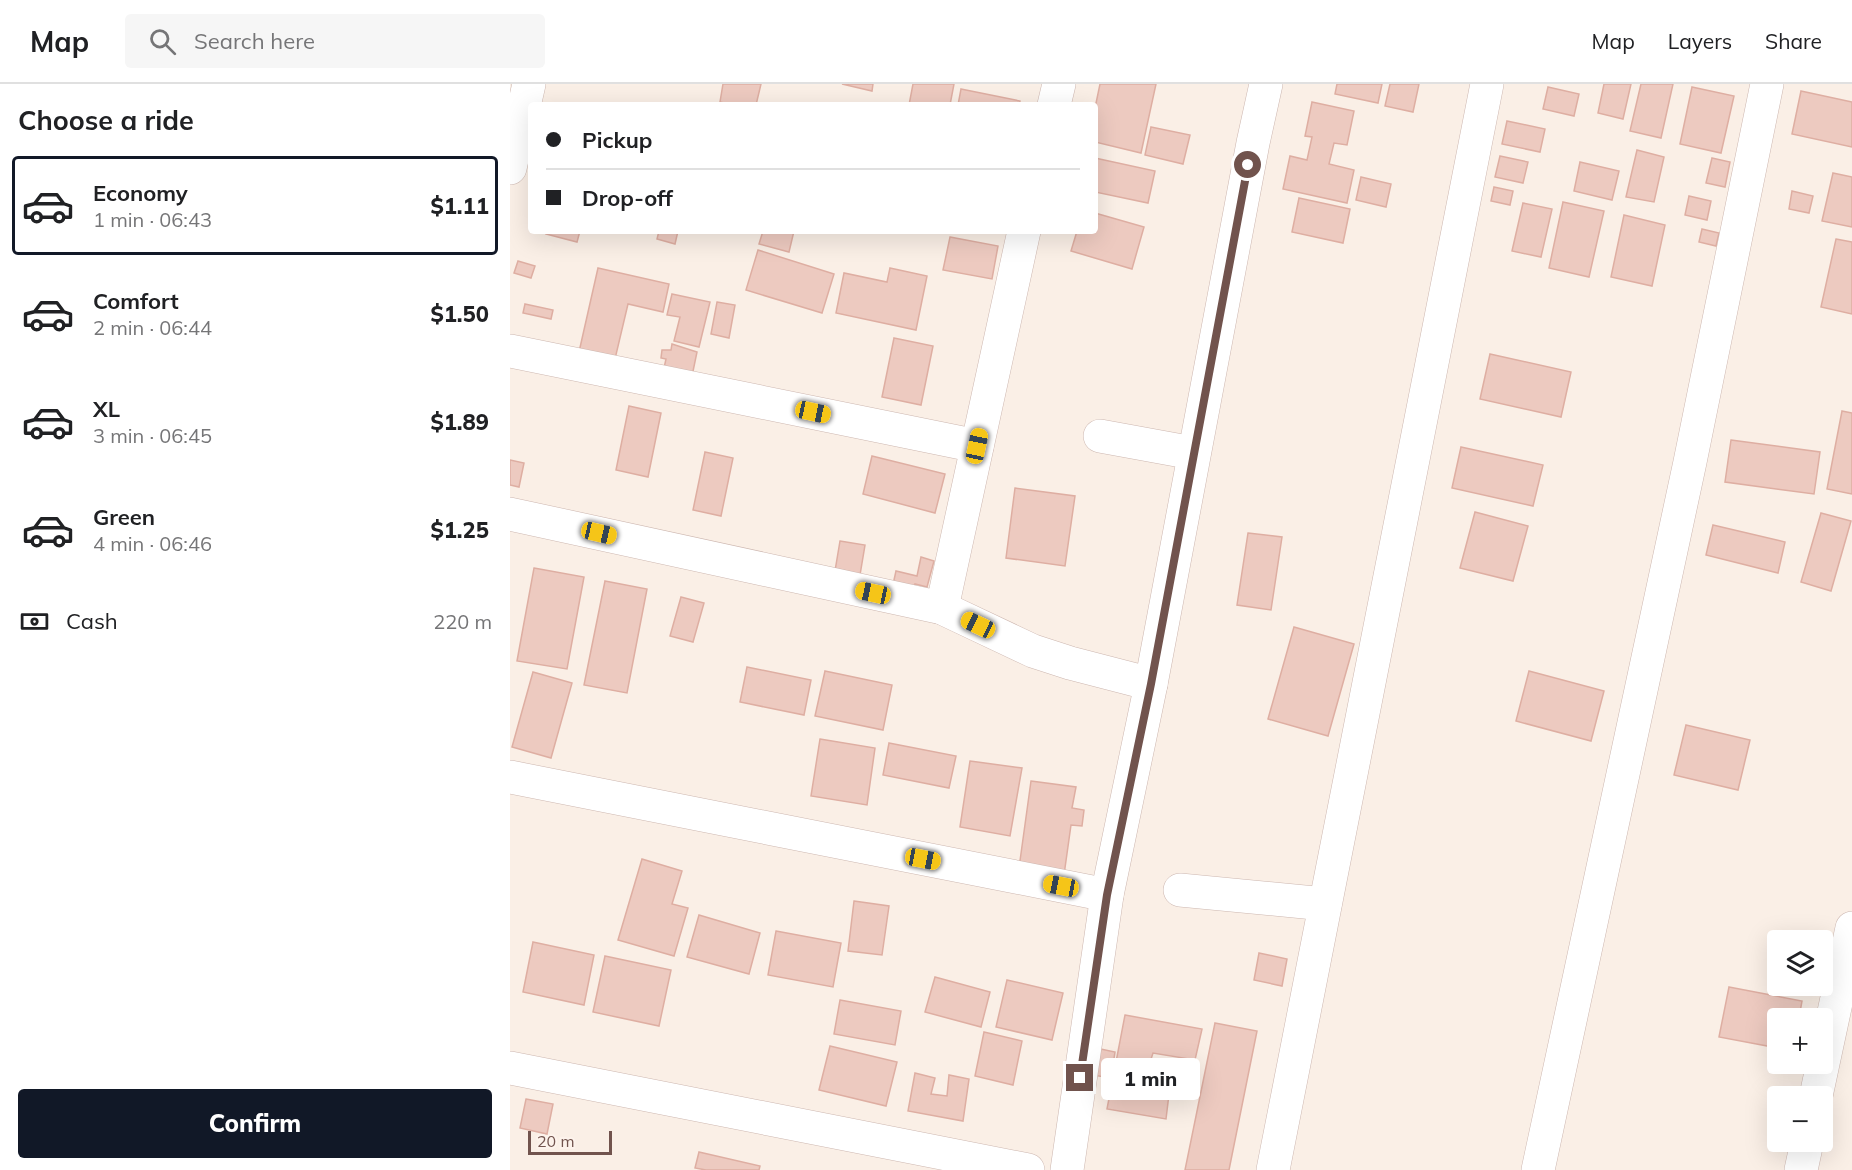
<!DOCTYPE html>
<meta charset="utf-8">
<style>
body{margin:0;font-family:Mulish,sans-serif;background:#f6f6f6;color:#202124;height:100vh;display:flex;flex-direction:column;font-size:22px;white-space:nowrap}
*{box-sizing:border-box;margin:0}
p{font-size:20px;color:#757577}
.icon{flex:none;width:33px;height:33px;fill:none;stroke:currentColor;stroke-width:2;stroke-linecap:round;stroke-linejoin:round}
.map{position:relative;flex:1;overflow:hidden}
.panel{display:flex;flex-direction:column;background:#fff;width:510px}
.panel>*{flex:none}
.top-card{position:absolute;left:18px;top:18px;width:570px;height:132px;border-radius:6px;box-shadow:0 6px 24px #0002;display:grid;align-content:center;height:132px;padding:0 18px;background:#fff}
.controls{position:absolute;left:1257px;top:846px;display:grid;gap:12px}
.controls a{display:grid;place-items:center;width:66px;height:66px;border-radius:6px;background:#fff;box-shadow:0 6px 24px #0002;font-size:30px}
.scale{position:absolute;left:18px;bottom:15px;width:84px;box-sizing:border-box;padding-left:6px;border:3px solid #71534d;border-top:0;font-size:16px;line-height:21px;white-space:nowrap;color:#71534d;-webkit-text-stroke:4px #fdf3ec;paint-order:stroke}
.end{position:absolute;width:27px;height:27px;margin:-14px;border:8px solid #71534d;background:#fff;box-shadow:0 0 0 3px #fff}
.from{border-radius:50%}
.bubble{position:absolute;height:42px;border-radius:6px;background:#fff;box-shadow:0 6px 24px #0002;font-size:20px;font-weight:800;line-height:42px;text-align:center}
.car{position:absolute;width:18px;height:36px;margin:-18px -9px;border-radius:8px;box-shadow:0 0 4px 2px #0007;background:linear-gradient(#f5c518 24%,#345 0 40%,#f5c518 0 76%,#345 0 86%,#f5c518 0)}
.top-card b{display:flex;align-items:center;gap:21px;height:57px;font-size:22px}
.top-card b+b{border-top:2px solid #e0e0e0}
.top-card i{width:15px;height:15px;background:#202124}
ul{padding:0;list-style:none}
li{display:flex;align-items:center;gap:18px;height:99px;margin:0 12px 9px;padding:0 6px;border:3px solid transparent;border-radius:6px}
li div{flex:1}
li b{display:block;font-size:22px}
li em{font-style:normal;font-weight:800}
li.active{border-color:#111827}
li>.icon{width:54px;height:54px;stroke-width:1.5}
h2{padding:0 18px;font-size:27px;line-height:72px}
.pay{display:flex;align-items:center;gap:15px;height:66px;padding:0 18px;font-size:22px}
.pay p{margin-inline-start:auto}
.cta{display:flex;gap:12px;margin-top:auto;padding:12px 18px}
.cta a{flex:1;height:69px;border-radius:6px;background:#111827;color:#fff;font-size:24px;font-weight:800;line-height:69px;text-align:center}
header{display:flex;align-items:center;gap:36px;box-sizing:border-box;height:84px;padding:0 30px;background:#fff;border-bottom:2px solid #e0e0e0}
header strong{font-size:28px}
nav{display:flex;gap:33px;margin-inline-start:auto;font-size:21px}
.search{width:420px;height:54px;background:#f6f6f6;display:flex;align-items:center;gap:15px;box-sizing:border-box;padding:0 21px;border-radius:6px;color:#757577;font-size:22px}
main{display:flex;flex:1;min-height:0}
.map>svg:first-child{display:block}
.building{fill:#edcac0;stroke:#deaea2;stroke-width:1.5}
.lines{fill:none;stroke-linecap:round;stroke-linejoin:round}
.minor-casing{stroke:#cdb7b0;stroke-width:34}
.minor{stroke:#fff;stroke-width:33}
.route{stroke:#71534d;stroke-width:8}
</style>
<header>
<strong>Map</strong>
<div class="search"><svg class="icon" aria-label="search" viewBox="0 0 24 24"><circle cx="10" cy="10" r="6"/><path d="M15 15l6 6"/></svg>Search here</div>
<nav><a>Map</a><a>Layers</a><a>Share</a></nav>
</header>
<main>
<section class="panel">
<h2>Choose a ride</h2>
<ul>
<li class="active"><svg class="icon" aria-label="car" viewBox="0 0 24 24"><path d="M5 17H2v-5l4-1 3-4h7l3 4 3 1v5h-3M9 17h6M6 11h13"/><circle cx="7" cy="17" r="2"/><circle cx="17" cy="17" r="2"/></svg><div><b>Economy</b><p>1 min · 06:43</p></div><em>$1.11</em></li>
<li><svg class="icon" aria-label="car" viewBox="0 0 24 24"><path d="M5 17H2v-5l4-1 3-4h7l3 4 3 1v5h-3M9 17h6M6 11h13"/><circle cx="7" cy="17" r="2"/><circle cx="17" cy="17" r="2"/></svg><div><b>Comfort</b><p>2 min · 06:44</p></div><em>$1.50</em></li>
<li><svg class="icon" aria-label="car" viewBox="0 0 24 24"><path d="M5 17H2v-5l4-1 3-4h7l3 4 3 1v5h-3M9 17h6M6 11h13"/><circle cx="7" cy="17" r="2"/><circle cx="17" cy="17" r="2"/></svg><div><b>XL</b><p>3 min · 06:45</p></div><em>$1.89</em></li>
<li><svg class="icon" aria-label="car" viewBox="0 0 24 24"><path d="M5 17H2v-5l4-1 3-4h7l3 4 3 1v5h-3M9 17h6M6 11h13"/><circle cx="7" cy="17" r="2"/><circle cx="17" cy="17" r="2"/></svg><div><b>Green</b><p>4 min · 06:46</p></div><em>$1.25</em></li>
</ul>
<div class="pay"><svg class="icon" aria-label="cash" viewBox="0 0 24 24"><path d="M3 7h18v10H3z"/><circle cx="12" cy="12" r="2"/></svg>Cash<p>220 m</p></div>
<div class="cta"><a>Confirm</a></div>
</section>
<div class="map">
<svg width="1342" height="1086" viewBox="0 0 1342 1086">
<rect width="100%" height="100%" fill="#faefe6"/>
<!-- building -->
<g class="building">
<polygon points="213,0 251,0 246,21 222,21 210,18"/>
<polygon points="332,0 363,0 362,7"/>
<polygon points="403,0 444,0 440,21 399,21"/>
<polygon points="590,0 646,0 631,69 585,58 585,24"/>
<polygon points="827,0 872,0 868,19 825,10"/>
<polygon points="880,0 909,0 903,28 875,22"/>
<polygon points="1094,0 1121,0 1113,35 1088,29"/>
<polygon points="1131,0 1163,0 1151,54 1120,47"/>
<polygon points="1038,3 1069,10 1064,32 1033,25"/>
<polygon points="1182,3 1224,12 1211,69 1170,60"/>
<polygon points="451,5 510,17 509,21 448,21"/>
<polygon points="1291,7 1342,18 1342,63 1282,50"/>
<polygon points="802,18 844,27 837,61 824,59 819,80 844,86 837,119 773,105 780,72 797,76 802,53 795,52"/>
<polygon points="997,37 1035,45 1030,68 992,60"/>
<polygon points="641,43 680,51 673,80 635,71"/>
<polygon points="1127,66 1154,73 1144,118 1116,113"/>
<polygon points="990,72 1018,78 1013,99 985,93"/>
<polygon points="585,74 645,87 638,119 585,108"/>
<polygon points="1202,74 1220,78 1215,103 1196,99"/>
<polygon points="1070,78 1109,87 1102,116 1064,107"/>
<polygon points="1323,89 1342,93 1342,143 1312,137"/>
<polygon points="851,93 881,100 876,123 846,116"/>
<polygon points="984,103 1003,107 1000,121 981,117"/>
<polygon points="1282,107 1303,112 1299,129 1279,125"/>
<polygon points="1179,112 1201,117 1197,136 1175,131"/>
<polygon points="789,114 840,125 833,159 782,148"/>
<polygon points="1053,118 1094,127 1079,193 1039,184"/>
<polygon points="1013,119 1042,125 1031,173 1002,167"/>
<polygon points="585,129 634,143 622,185 561,167 567,147 585,147"/>
<polygon points="1114,131 1155,141 1142,202 1101,193"/>
<polygon points="1192,145 1209,149 1206,162 1189,158"/>
<polygon points="37,147 70,147 67,158 36,150"/>
<polygon points="149,147 168,147 165,160 147,155"/>
<polygon points="253,147 284,147 279,168 249,160"/>
<polygon points="440,153 488,162 482,195 433,186"/>
<polygon points="1326,155 1342,158 1342,230 1311,223"/>
<polygon points="248,166 324,190 312,229 236,206"/>
<polygon points="8,177 25,182 21,194 4,189"/>
<polygon points="88,184 159,200 153,228 118,220 105,275 69,268"/>
<polygon points="380,184 417,192 406,246 326,229 334,189 377,198"/>
<polygon points="162,210 200,218 189,263 164,257 170,233 157,231"/>
<polygon points="207,218 225,221 219,254 201,250"/>
<polygon points="15,220 43,226 41,235 13,229"/>
<polygon points="384,254 423,262 411,321 372,313"/>
<polygon points="162,260 187,268 181,297 152,293 156,275 151,274 152,266 161,266"/>
<polygon points="980,270 1061,288 1051,333 970,315"/>
<polygon points="119,322 151,329 138,393 106,386"/>
<polygon points="1332,327 1342,329 1342,410 1317,405"/>
<polygon points="1221,356 1310,368 1304,410 1215,398"/>
<polygon points="951,363 1033,381 1023,422 942,404"/>
<polygon points="195,368 223,374 211,432 183,426"/>
<polygon points="362,372 435,390 425,429 353,410"/>
<polygon points="0,376 14,379 9,403 0,401"/>
<polygon points="505,404 565,412 555,482 496,474"/>
<polygon points="965,428 1018,442 1003,497 950,484"/>
<polygon points="1311,429 1341,437 1321,507 1291,498"/>
<polygon points="1203,441 1275,458 1268,489 1196,471"/>
<polygon points="738,449 772,453 761,526 727,521"/>
<polygon points="330,457 355,461 349,497 324,493"/>
<polygon points="411,473 424,477 417,503 405,500 402,510 382,505 386,487 407,492"/>
<polygon points="24,484 74,493 57,585 7,577"/>
<polygon points="95,497 137,505 117,609 74,601"/>
<polygon points="171,513 194,519 183,558 160,552"/>
<polygon points="784,543 844,560 818,652 758,635"/>
<polygon points="237,583 301,596 294,631 230,618"/>
<polygon points="315,587 382,601 373,646 305,632"/>
<polygon points="1019,587 1094,607 1081,657 1006,637"/>
<polygon points="23,588 62,599 41,674 2,663"/>
<polygon points="1176,641 1240,656 1228,706 1164,691"/>
<polygon points="310,655 365,664 357,721 301,712"/>
<polygon points="379,659 446,672 439,704 373,691"/>
<polygon points="460,677 512,684 500,752 450,743"/>
<polygon points="521,697 566,703 562,724 574,726 572,742 561,741 554,791 509,784"/>
<polygon points="132,775 172,787 162,820 178,824 164,872 108,856"/>
<polygon points="344,817 379,822 372,871 338,867"/>
<polygon points="189,831 250,849 239,890 177,873"/>
<polygon points="266,847 331,859 323,903 258,891"/>
<polygon points="23,858 84,871 74,921 13,908"/>
<polygon points="749,869 777,875 772,902 744,896"/>
<polygon points="95,872 161,886 149,942 83,928"/>
<polygon points="425,893 480,908 471,943 415,928"/>
<polygon points="497,896 553,909 542,956 486,943"/>
<polygon points="1219,903 1292,917 1289,934 1268,934 1268,964 1209,953"/>
<polygon points="330,916 391,927 385,961 324,950"/>
<polygon points="615,931 692,945 685,976 643,969 634,997 660,1002 656,1035 597,1025"/>
<polygon points="705,939 747,947 719,1086 675,1086"/>
<polygon points="474,948 512,957 503,1001 465,992"/>
<polygon points="320,962 387,978 376,1022 309,1006"/>
<polygon points="586,964 605,968 601,994 582,991"/>
<polygon points="405,989 425,994 421,1010 437,1012 439,991 459,995 453,1037 398,1027"/>
<polygon points="16,1015 43,1020 37,1050 10,1044"/>
<polygon points="189,1068 250,1082 249,1086 196,1086 185,1084"/>
</g>
<g class="lines">
<!-- minor casing -->
<g class="minor-casing">
<g id="minor">
<polyline points="544,21 549,0"/>
<polyline points="0,84 19,0"/>
<polyline points="0,267 467,362"/>
<polyline points="590,352 683,369"/>
<polyline points="0,430 432,524 523,567 560,579 641,600"/>
<polyline points="432,524 514,147"/>
<polyline points="0,693 597,811"/>
<polyline points="670,806 815,820"/>
<polyline points="0,984 518,1086"/>
<polyline points="1306,1012 1342,844"/>
<polyline points="557,1086 597,811 641,600 743,59 756,0"/>
<polyline points="763,1086 977,0"/>
<polyline points="1028,1086 1180,378 1257,0"/>
<polyline points="1291,1086 1297,1058"/>
</g>
</g>
<!-- minor -->
<use href="#minor" class="minor"/>
</g>
<g class="lines">
<!-- route -->
<polyline class="route" points="570,994 597,811 641,600 738,81"/>
</g>
</svg>
<div class="controls">
<a><svg class="icon" aria-label="layers" viewBox="0 0 24 24"><path d="M12 4l9 5-9 5-9-5zM3 14l9 5 9-5"/></svg></a>
<a>+</a>
<a>−</a>
</div>
<div class="scale">20 m</div>
<i class="end from" style="left:738px;top:81px"></i>
<i class="end" style="left:570px;top:994px"></i>
<div class="bubble" style="left:591px;top:974px;width:99px">1 min</div>
<i class="car" style="left:303px;top:328px;rotate:102deg"></i>
<i class="car" style="left:467px;top:362px;rotate:12deg"></i>
<i class="car" style="left:89px;top:449px;rotate:103deg"></i>
<i class="car" style="left:363px;top:509px;rotate:282deg"></i>
<i class="car" style="left:468px;top:541px;rotate:295deg"></i>
<i class="car" style="left:413px;top:775px;rotate:101deg"></i>
<i class="car" style="left:551px;top:802px;rotate:281deg"></i>
<div class="top-card">
<b><i class="from"></i>Pickup</b>
<b><i></i>Drop-off</b>
</div>
</div>
</main>
